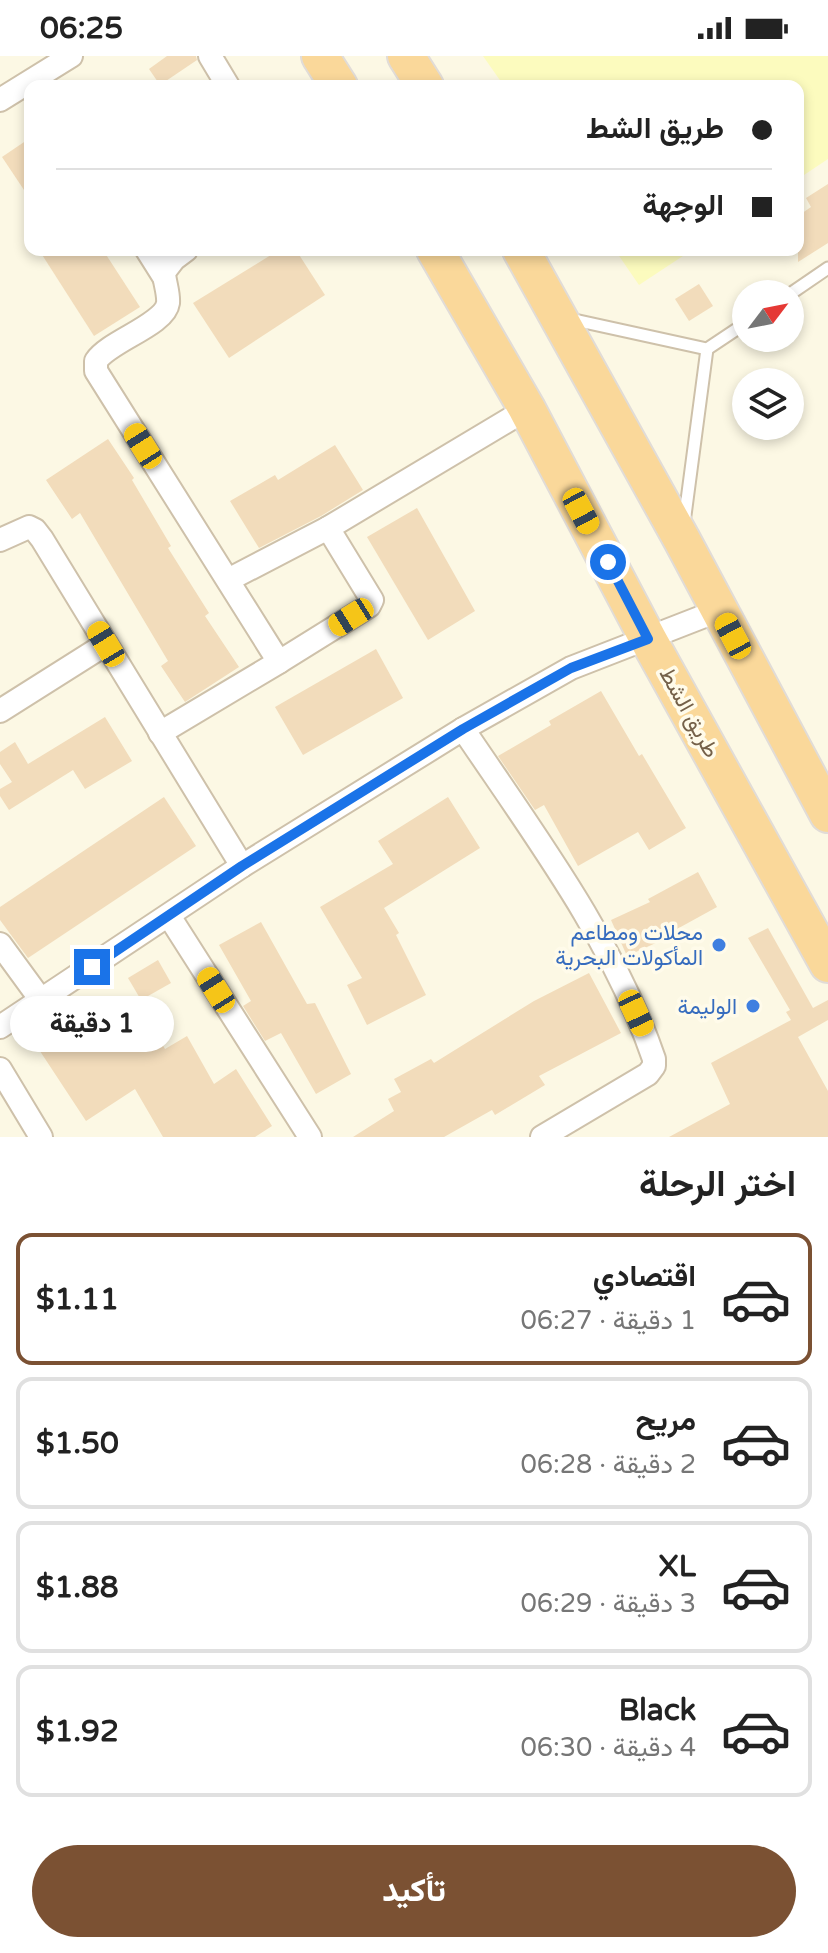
<!DOCTYPE html>
<html lang="ar">
<meta charset="utf-8">
<style>
body{margin:0;font-family:"Varela Round",Vazirmatn,sans-serif;background:#f2f2f2;color:#222;direction:rtl;height:100vh;display:flex;flex-direction:column;font-size:30px;white-space:nowrap}
*{box-sizing:border-box;margin:0}
p{font-size:26px;color:#767676}
.icon{flex:none;width:44px;height:44px;fill:none;stroke:currentColor;stroke-width:2;stroke-linecap:round;stroke-linejoin:round}
.map{position:relative;height:1081px;overflow:hidden;direction:ltr}
.sheet{display:flex;flex-direction:column;background:#fff;flex:1}
.sheet>*{flex:none}
.banner{position:absolute;left:24px;top:24px;width:780px;height:176px;border-radius:16px;box-shadow:0 4px 12px #0003;direction:rtl;display:grid;align-content:center;height:176px;padding:0 32px;background:#fff}
.needle{width:52px;rotate:58deg}
.tools{position:absolute;left:732px;top:224px;display:grid;gap:16px}
.tools a{display:grid;place-items:center;width:72px;height:72px;border-radius:50%;background:#fff;box-shadow:0 4px 12px #0003;font-size:40px}
.end{position:absolute;width:36px;height:36px;margin:-18px;border:10px solid #1a73e8;background:#fff;box-shadow:0 0 0 4px #fff}
.from{border-radius:50%}
.bubble{position:absolute;height:56px;border-radius:28px;background:#fff;box-shadow:0 4px 12px #0003;font-size:26px;font-weight:800;line-height:56px;text-align:center;direction:rtl}
.car{position:absolute;width:24px;height:48px;margin:-24px -12px;border-radius:10px;box-shadow:0 0 6px 2px #0007;background:linear-gradient(#f5c518 24%,#345 0 40%,#f5c518 0 76%,#345 0 86%,#f5c518 0)}
.banner b{display:flex;align-items:center;gap:28px;height:76px;font-size:30px}
.banner b+b{border-top:2px solid #e0e0e0}
.banner i{width:20px;height:20px;background:#222}
ul{padding:0;list-style:none}
li{display:flex;align-items:center;gap:24px;height:132px;margin:0 16px 12px;padding:0 16px;border:4px solid #e0e0e0;border-radius:16px}
li div{flex:1}
li b{display:block;font-size:30px}
li em{font-style:normal;font-weight:800}
li.selected{border-color:#7b5133}
li>.icon{width:72px;height:72px;stroke-width:1.5}
h2{padding:0 32px;font-size:36px;line-height:96px}
.button{display:flex;gap:16px;margin-top:auto;padding:16px 32px}
.button a{flex:1;height:92px;border-radius:48px;background:#7b5133;color:#fff;font-size:32px;font-weight:800;line-height:92px;text-align:center}
.status{display:flex;justify-content:space-between;align-items:center;height:56px;padding:0 40px;background:#fff;direction:ltr}
.status svg{height:22px;fill:currentColor}
.map>svg:first-child{display:block}
.sand{fill:#fcfbbe}
.building{fill:#f2dcbb}
.lines{fill:none;stroke-linecap:round;stroke-linejoin:round}
.service-casing{stroke:#cec1aa;stroke-width:15}
.minor-casing{stroke:#cec1aa;stroke-width:26}
.trunk-casing{stroke:#e1dcd7;stroke-width:40}
.service{stroke:#fff;stroke-width:11}
.minor{stroke:#fff;stroke-width:22}
.trunk{stroke:#fad89a;stroke-width:36}
.route{stroke:#1a73e8;stroke-width:10}
.shop-dot{fill:#3f7fe0;stroke:#fffbea;stroke-width:3}
.labels{text-anchor:middle;stroke-width:7;stroke-linejoin:round;paint-order:stroke}
.street-label{font-size:22px;fill:#756149;stroke:#fffbea}
.shop-label{font-size:22px;fill:#366cbe;stroke:#fffbea;text-anchor:end}
</style>
<div class="status"><b>06:25</b><svg viewBox="0 0 49 12"><path d="M0 12V9h3v3zM5 12V6h3v6zM10 12V3h3v9zM15 12V0h3v12zM26 1h20v11H26zM47 4h2v5h-2z"/></svg></div>
<div class="map">
<svg width="828" height="1081" viewBox="0 0 828 1081">
<rect width="100%" height="100%" fill="#fcf8e4"/>
<!-- sand -->
<g class="sand">
<polygon points="483,0 828,0 828,103 798,123 798,30 504,30"/>
<polygon points="615,194 692,194 639,229"/>
</g>
<!-- building -->
<g class="building">
<polygon points="167,0 196,0 197,4 160,29 149,13"/>
<polygon points="30,82 30,143 2,101"/>
<polygon points="828,128 828,187 798,206 798,160 811,151 806,142"/>
<polygon points="39,194 103,194 140,251 94,280"/>
<polygon points="279,194 296,194 325,239 229,302 193,247"/>
<polygon points="699,228 713,250 689,265 675,243"/>
<polygon points="108,383 134,422 132,424 171,490 168,492 209,557 205,560 239,611 185,646 161,610 168,605 80,457 72,463 46,424"/>
<polygon points="335,389 363,434 321,460 259,492 230,445 275,419 278,424"/>
<polygon points="417,452 475,555 428,584 367,481"/>
<polygon points="376,593 403,642 303,699 275,651"/>
<polygon points="601,635 639,700 642,698 686,772 649,794 638,776 578,810 544,749 535,754 498,700 551,669 549,665"/>
<polygon points="105,661 132,705 85,733 73,714 9,754 0,740 0,733 12,726 0,708 0,696 15,686 28,708"/>
<polygon points="164,741 196,790 28,902 0,864 0,851"/>
<polygon points="448,741 480,792 384,852 399,877 396,879 426,939 367,969 347,929 362,922 320,851 393,808 378,785"/>
<polygon points="698,816 717,851 657,884 658,886 627,900 611,864 650,846 648,843"/>
<polygon points="261,866 307,948 315,947 351,1018 316,1038 281,977 265,985 243,950 251,945 219,889"/>
<polygon points="768,872 813,952 828,944 828,964 798,981 828,1035 828,1081 669,1081 730,1048 711,1007 791,964 786,956 790,954 748,882"/>
<polygon points="158,904 171,927 141,944 128,922"/>
<polygon points="589,917 621,977 539,1020 545,1029 495,1059 492,1054 444,1081 353,1081 394,1055 388,1043 401,1036 394,1023 431,1003 434,1007 534,945"/>
<polygon points="135,942 165,993 187,980 214,1028 236,1013 272,1070 255,1081 163,1081 135,1033 86,1065 34,986 75,959 84,972"/>
</g>
<g class="lines">
<!-- service casing -->
<g class="service-casing">
<g id="service">
<polyline points="790,238 828,212"/>
<polyline points="570,263 707,293 746,267"/>
<polyline points="684,467 707,293"/>
</g>
</g>
<!-- minor casing -->
<g class="minor-casing">
<g id="minor">
<polyline points="210,0 228,30"/>
<polyline points="0,44 71,0"/>
<polyline points="147,194 164,221"/>
<path d="M186 194 174 203 164 216C164 225 169 237 168 247 165 269 109 285 96 305V315L279 606 369 550 372 544 328 472 527 353"/>
<polyline points="0,484 29,471 35,474 42,483 242,810"/>
<polyline points="228,524 328,472"/>
<polyline points="0,655 106,588"/>
<path d="M463 673C533 777 613 883 654 1003V1010L648 1018 542 1081"/>
<polyline points="160,677 279,606"/>
<polyline points="169,860 310,1081"/>
<polyline points="0,888 41,944"/>
<polyline points="0,971 242,810 463,673 571,612 720,554"/>
<polyline points="0,1013 41,1081"/>
</g>
</g>
<!-- trunk casing -->
<g class="trunk-casing">
<g id="trunk">
<polyline points="320,0 339,30"/>
<polyline points="406,0 425,30"/>
<polyline points="435,194 527,353 648,583 828,908"/>
<polyline points="521,194 682,484 828,758"/>
</g>
</g>
<!-- service -->
<use href="#service" class="service"/>
<!-- minor -->
<use href="#minor" class="minor"/>
<!-- trunk -->
<use href="#trunk" class="trunk"/>
</g>
<g class="lines">
<!-- route -->
<polyline class="route" points="92,911 242,810 463,673 571,612 648,583 608,506"/>
</g>
<!-- markers -->
<g class="shop-dot">
<circle cx="719" cy="889" r="8"/>
<circle cx="753" cy="950" r="8"/>
</g>
<g class="labels">
<!-- street labels -->
<g class="street-label">
<text transform="translate(690 656) rotate(61)" y="8">طريق الشط</text>
</g>
<!-- shop labels -->
<g class="shop-label">
<text x="703" y="884">محلات ومطاعم<tspan x="703" dy="25">المأكولات البحرية</tspan></text>
<text x="737" y="958">الوليمة</text>
</g>
</g>
</svg>
<div class="tools">
<a><svg class="needle" viewBox="-14 -14 28 28"><path d="M0-13l5 13h-10z" fill="#e53935"/><path d="M0 13l5-13h-10z" fill="#767676"/></svg></a>
<a><svg class="icon" aria-label="layers" viewBox="0 0 24 24"><path d="M12 4l9 5-9 5-9-5zM3 14l9 5 9-5"/></svg></a>
</div>
<i class="end from" style="left:608px;top:506px"></i>
<i class="end" style="left:92px;top:911px"></i>
<div class="bubble" style="left:10px;top:940px;width:164px">1 دقيقة</div>
<i class="car" style="left:143px;top:390px;rotate:328deg"></i>
<i class="car" style="left:581px;top:455px;rotate:152deg"></i>
<i class="car" style="left:351px;top:561px;rotate:238deg"></i>
<i class="car" style="left:733px;top:580px;rotate:332deg"></i>
<i class="car" style="left:106px;top:588px;rotate:329deg"></i>
<i class="car" style="left:216px;top:934px;rotate:328deg"></i>
<i class="car" style="left:636px;top:957px;rotate:155deg"></i>
<div class="banner">
<b><i class="from"></i>طريق الشط</b>
<b><i></i>الوجهة</b>
</div>
</div>
<section class="sheet">
<h2>اختر الرحلة</h2>
<ul>
<li class="selected"><svg class="icon" aria-label="car" viewBox="0 0 24 24"><path d="M5 17H2v-5l4-1 3-4h7l3 4 3 1v5h-3M9 17h6M6 11h13"/><circle cx="7" cy="17" r="2"/><circle cx="17" cy="17" r="2"/></svg><div><b>اقتصادي</b><p>1 دقيقة · 06:27</p></div><em>$1.11</em></li>
<li><svg class="icon" aria-label="car" viewBox="0 0 24 24"><path d="M5 17H2v-5l4-1 3-4h7l3 4 3 1v5h-3M9 17h6M6 11h13"/><circle cx="7" cy="17" r="2"/><circle cx="17" cy="17" r="2"/></svg><div><b>مريح</b><p>2 دقيقة · 06:28</p></div><em>$1.50</em></li>
<li><svg class="icon" aria-label="car" viewBox="0 0 24 24"><path d="M5 17H2v-5l4-1 3-4h7l3 4 3 1v5h-3M9 17h6M6 11h13"/><circle cx="7" cy="17" r="2"/><circle cx="17" cy="17" r="2"/></svg><div><b>XL</b><p>3 دقيقة · 06:29</p></div><em>$1.88</em></li>
<li><svg class="icon" aria-label="car" viewBox="0 0 24 24"><path d="M5 17H2v-5l4-1 3-4h7l3 4 3 1v5h-3M9 17h6M6 11h13"/><circle cx="7" cy="17" r="2"/><circle cx="17" cy="17" r="2"/></svg><div><b>Black</b><p>4 دقيقة · 06:30</p></div><em>$1.92</em></li>
</ul>
<div class="button"><a>تأكيد</a></div>
</section>
